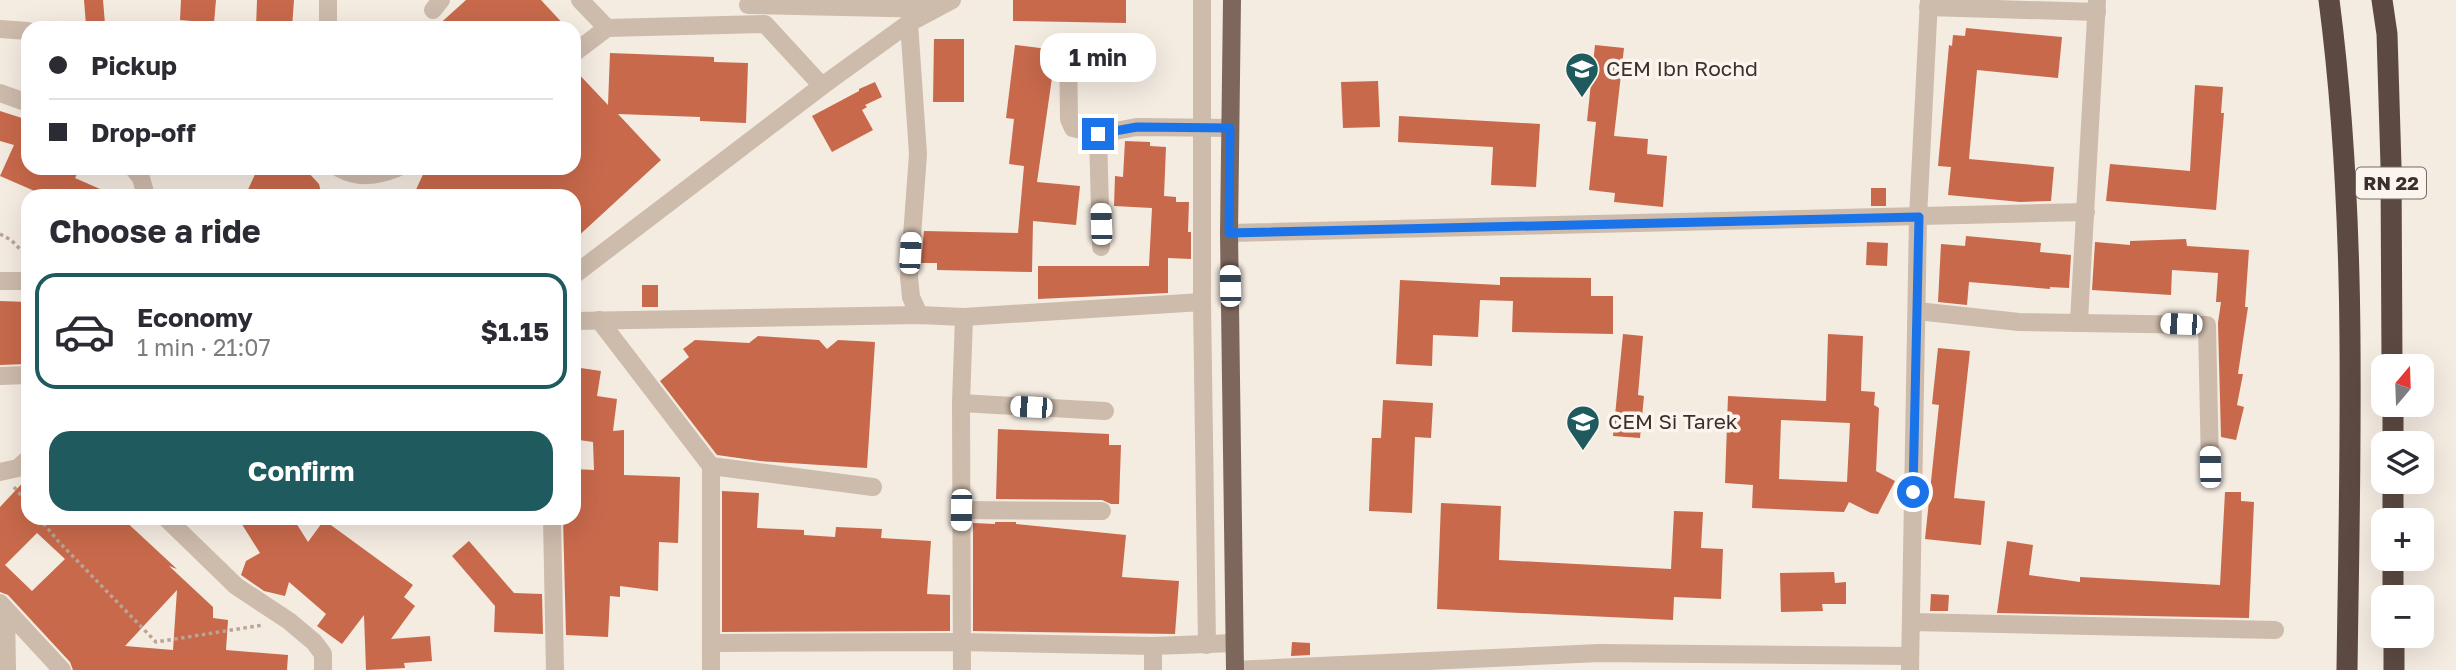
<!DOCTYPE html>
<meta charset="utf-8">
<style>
body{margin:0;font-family:"Golos Text",sans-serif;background:#f7f7f7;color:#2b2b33;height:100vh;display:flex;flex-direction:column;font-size:26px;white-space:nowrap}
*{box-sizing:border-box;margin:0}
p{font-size:23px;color:#7c7c81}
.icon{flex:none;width:38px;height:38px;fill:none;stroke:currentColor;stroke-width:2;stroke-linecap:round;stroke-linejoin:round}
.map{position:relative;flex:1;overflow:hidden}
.drawer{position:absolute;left:21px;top:189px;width:560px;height:336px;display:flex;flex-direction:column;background:#fff;border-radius:21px;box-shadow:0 7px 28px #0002}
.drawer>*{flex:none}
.banner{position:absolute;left:21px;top:21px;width:560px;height:154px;border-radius:21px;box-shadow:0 7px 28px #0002;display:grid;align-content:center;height:154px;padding:0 28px;background:#fff}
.needle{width:46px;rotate:19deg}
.controls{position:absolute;left:2371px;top:354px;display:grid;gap:14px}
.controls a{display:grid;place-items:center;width:63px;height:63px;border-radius:14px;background:#fff;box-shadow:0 7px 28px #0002;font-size:35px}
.end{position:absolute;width:32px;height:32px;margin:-16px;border:9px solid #1a73e8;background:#fff;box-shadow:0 0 0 4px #fff}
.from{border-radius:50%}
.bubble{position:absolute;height:49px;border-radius:21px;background:#fff;box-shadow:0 7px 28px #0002;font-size:23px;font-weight:700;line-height:49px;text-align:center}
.car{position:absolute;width:21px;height:42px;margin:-21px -10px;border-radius:9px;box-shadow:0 0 5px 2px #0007;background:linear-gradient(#fff 24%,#345 0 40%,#fff 0 76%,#345 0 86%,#fff 0)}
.banner b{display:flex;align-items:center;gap:24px;height:66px;font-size:26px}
.banner b+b{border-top:2px solid #e1e1e2}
.banner i{width:18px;height:18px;background:#2b2b33}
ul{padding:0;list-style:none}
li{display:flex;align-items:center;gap:21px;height:116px;margin:0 14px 10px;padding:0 14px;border:4px solid transparent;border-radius:21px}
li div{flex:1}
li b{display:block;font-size:26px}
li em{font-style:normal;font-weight:700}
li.on{border-color:#1f5a5e}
li>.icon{width:63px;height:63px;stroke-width:1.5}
h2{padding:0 28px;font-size:32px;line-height:84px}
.action{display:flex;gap:14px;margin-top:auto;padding:14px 28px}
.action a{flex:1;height:80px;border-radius:21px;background:#1f5a5e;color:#fff;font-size:28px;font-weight:700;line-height:80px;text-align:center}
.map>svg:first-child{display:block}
.building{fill:#c8694b;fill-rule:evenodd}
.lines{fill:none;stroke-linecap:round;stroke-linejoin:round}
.path{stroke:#b9a596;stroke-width:3.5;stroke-dasharray:3.5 3.5;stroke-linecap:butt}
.minor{stroke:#cdbbac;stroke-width:18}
.major{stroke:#7d675c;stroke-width:18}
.highway{stroke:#5c4a42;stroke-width:21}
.route{stroke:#1a73e8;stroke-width:9}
.labels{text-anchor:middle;stroke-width:7;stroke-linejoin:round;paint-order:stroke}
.shield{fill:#fbf5ee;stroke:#756b66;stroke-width:2}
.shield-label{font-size:19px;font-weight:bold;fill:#3b302b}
.poi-label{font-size:21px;fill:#3b302b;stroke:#fbf5ee;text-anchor:start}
</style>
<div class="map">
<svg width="2456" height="670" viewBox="0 0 2456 670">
<rect width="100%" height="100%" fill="#f4ebe1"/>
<!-- building -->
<g class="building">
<polygon points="84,0 103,0 105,24 86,25"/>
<polygon points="181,0 216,0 214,23 180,20"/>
<polygon points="257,0 294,0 292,28 256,28"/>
<polygon points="466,0 541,0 567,28 435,28"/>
<polygon points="1013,0 1126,0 1126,23 1013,21"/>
<polygon points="1966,28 2062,37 2058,78 1977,70 1969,159 2054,167 2051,201 2020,202 1948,195 1951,167 1938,166 1949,45 1952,46 1953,35 1965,36"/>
<polygon points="934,39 964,39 964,102 933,102"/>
<polygon points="1015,45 1056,50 1037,182 1080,186 1076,225 1033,221 1032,272 937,270 937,263 921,263 924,231 1018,233 1024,166 1009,164 1014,119 1006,118"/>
<polygon points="1595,45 1624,48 1614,136 1648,139 1647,154 1667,156 1663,207 1614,202 1615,193 1589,190 1596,122 1587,121"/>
<polygon points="610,53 714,57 714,62 748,63 746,123 700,121 700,117 618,114 661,160 574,240 574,196 413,196 426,168 574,168 574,69 608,105"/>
<polygon points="1378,81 1380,127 1343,128 1341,82"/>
<polygon points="875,82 882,97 865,105 867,107 862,110 873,130 832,152 812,116 859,91 859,89"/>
<polygon points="2195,85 2223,87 2221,113 2224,113 2216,210 2106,201 2110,164 2190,171"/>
<polygon points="0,111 25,119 28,114 28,168 80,168 75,178 116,196 46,196 0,176 14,145 0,141"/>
<polygon points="1399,116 1540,124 1536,187 1491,185 1493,147 1398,142"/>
<polygon points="1125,141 1150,142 1150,146 1166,147 1164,196 1176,197 1176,202 1189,202 1188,232 1191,232 1191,259 1168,258 1168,293 1038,299 1038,266 1149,266 1152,208 1114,206 1115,176 1123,177"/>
<polygon points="258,168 304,168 319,184 322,196 245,196"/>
<rect x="1871" y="188" width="15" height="18"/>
<polygon points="1966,236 2041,243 2040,252 2071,255 2069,288 2050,287 2050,289 1969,282 1967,305 1938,302 1941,244 1965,246"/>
<polygon points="2186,239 2187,246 2249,250 2245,307 2248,307 2238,374 2243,374 2237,405 2244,407 2236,440 2221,437 2218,323 2221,302 2216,302 2218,273 2172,270 2171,295 2092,290 2095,242 2130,245 2130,241"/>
<polygon points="1867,242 1888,243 1887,266 1866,265"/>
<polygon points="1500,277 1591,278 1591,296 1613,296 1613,334 1512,332 1513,301 1480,300 1478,337 1433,335 1432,366 1396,364 1400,280 1500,285"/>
<rect x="642" y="285" width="16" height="22"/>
<polygon points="0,301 28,302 28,364 0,365"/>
<polygon points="1623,334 1643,336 1638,395 1644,396 1640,438 1613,436"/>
<path d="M1828 334 1863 336 1861 391 1875 392 1874 405 1879 408 1876 471 1895 481 1878 514 1871 513 1849 502 1844 512 1752 508 1753 485 1725 483 1728 396 1826 401ZM1781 420 1850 423 1847 482 1779 479Z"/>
<polygon points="758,336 819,340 827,349 838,340 875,342 867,468 760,461 717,455 660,381 689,357 683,349 695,340 749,343"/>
<polygon points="1938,348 1970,351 1954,498 1985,501 1981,545 1925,539 1939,405 1932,404"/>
<polygon points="574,367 601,371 597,396 617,399 613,431 624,430 624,475 680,477 678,543 659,542 658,591 620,586 620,597 610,596 608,637 566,635 563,518 574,518 574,469 594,470 593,442 579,440 581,430 574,429"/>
<polygon points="1383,400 1433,403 1431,438 1415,437 1412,513 1369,511 1372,438 1381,438"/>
<polygon points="998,429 1109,434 1109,445 1121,445 1119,504 1111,504 1102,500 996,499"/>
<path d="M28 477V518H122L177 569 169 566 213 607V618L228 620 226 650 288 655 287 670H73L70 662 8 595 0 592V507ZM37 533 65 559 32 591 5 565ZM177 590 173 650 125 646Z"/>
<polygon points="722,491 759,493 757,528 804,530 804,535 835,537 836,527 882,529 881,538 931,541 927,594 950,595 950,631 722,632"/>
<polygon points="2225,492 2241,492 2241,501 2254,502 2249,618 1997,613 2007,541 2033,545 2029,575 2080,582 2080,577 2220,585"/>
<polygon points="1441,503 1501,506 1499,560 1671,569 1674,511 1703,512 1701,548 1723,549 1721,599 1674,597 1673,620 1437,609"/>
<polygon points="238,518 293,518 308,542 324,520 413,585 404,597 415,606 391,639 430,636 432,661 404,663 405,668 366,670 364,615 342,644 317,626 326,614 289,582 285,596 264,591 241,575 246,561 260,553"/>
<polygon points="995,522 1016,522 1016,524 1126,535 1122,577 1179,581 1175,634 973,631 973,523 995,524"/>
<polygon points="469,541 514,593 542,594 543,634 494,632 495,606 452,556"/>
<polygon points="1834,572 1835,583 1846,582 1846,604 1822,604 1823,611 1781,612 1780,573"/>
<polygon points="1931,594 1949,595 1948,611 1930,611"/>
<polygon points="1292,642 1310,643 1310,655 1291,656"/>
</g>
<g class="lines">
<!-- path -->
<g class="path">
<polyline points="0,234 11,240 28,257"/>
<polyline points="14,487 28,504"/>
<polyline points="39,518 59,542 156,642 263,625"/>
</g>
<!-- minor -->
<g class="minor">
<polyline points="580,0 607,28"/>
<polyline points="1202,0 1202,302 1207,645"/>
<polyline points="748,5 934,9"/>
<polyline points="1928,7 2097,12"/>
<polyline points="433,10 441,0"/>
<polyline points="909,23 918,154 909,277 911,297 919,315"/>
<polyline points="328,28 328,0"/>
<polyline points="0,29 28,31"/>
<polyline points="1068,45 1069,119 1073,128 1098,134 1137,127 1230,128"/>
<polyline points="574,53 607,28 765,24 822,86"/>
<polyline points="0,93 28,103"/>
<polyline points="1098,134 1101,247"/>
<polyline points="133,168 141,178 146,196"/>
<path d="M339 168C359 179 376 176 397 168"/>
<polyline points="1229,233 2086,212"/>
<polyline points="574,275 822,86 909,23 952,0"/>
<polyline points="0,281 28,281"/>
<polyline points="1917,311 2019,322 2207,325 2210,467"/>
<polyline points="599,320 711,466 711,670"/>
<polyline points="574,321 919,315 964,317 1202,302"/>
<polyline points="2079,321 2097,0"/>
<polyline points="0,376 28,375"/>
<polyline points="961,403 1105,411"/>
<polyline points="711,466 873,487"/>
<polyline points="0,472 18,468 28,459"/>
<polyline points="961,510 1102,511"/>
<polyline points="166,518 236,586 289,621 314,642 323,654 323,670"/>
<polyline points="552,518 555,670"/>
<polyline points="0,603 62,670"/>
<polyline points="6,611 7,670"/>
<polyline points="1911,622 2275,630"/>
<polyline points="711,643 962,642 1153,646 1234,643"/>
<polyline points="1153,646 1153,670"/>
<polyline points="962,670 961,403 964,317"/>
<polyline points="1235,670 1599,653 1910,656"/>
<polyline points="1910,670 1918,217 1929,0"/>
</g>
<!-- major -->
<polyline class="major" points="1232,0 1229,233 1235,670"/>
<!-- highway -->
<g class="highway">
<path d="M2329 0C2358 222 2350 446 2347 670"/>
<polyline points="2382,0 2387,34 2391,166 2392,366"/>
<polyline points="2393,404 2393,443"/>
<polyline points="2393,481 2393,520"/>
<polyline points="2393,558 2393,597"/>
<polyline points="2394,635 2394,670"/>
</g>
</g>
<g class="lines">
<!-- route -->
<polyline class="route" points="1098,134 1137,127 1230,128 1229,233 1919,217 1913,492"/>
</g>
<!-- icons -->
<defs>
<g id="school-pin" transform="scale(1.75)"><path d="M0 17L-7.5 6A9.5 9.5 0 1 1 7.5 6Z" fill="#1f5a5e" stroke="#fbf5ee"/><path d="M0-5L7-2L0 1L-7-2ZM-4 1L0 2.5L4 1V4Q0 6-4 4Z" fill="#fff"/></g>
</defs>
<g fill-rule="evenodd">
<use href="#school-pin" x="1582" y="69"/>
<use href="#school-pin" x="1583" y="422"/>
</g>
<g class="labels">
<!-- shield labels -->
<rect class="shield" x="2356" y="167.5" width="70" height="31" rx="5"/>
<g class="shield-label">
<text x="2391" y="190">RN 22</text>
</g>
<!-- poi labels -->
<g class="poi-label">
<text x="1606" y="76">CEM Ibn Rochd</text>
<text x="1608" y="429">CEM Si Tarek</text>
</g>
</g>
</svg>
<div class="controls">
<a><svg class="needle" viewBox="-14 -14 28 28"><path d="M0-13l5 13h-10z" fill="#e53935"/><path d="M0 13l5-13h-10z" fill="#7c7c81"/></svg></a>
<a><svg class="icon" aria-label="layers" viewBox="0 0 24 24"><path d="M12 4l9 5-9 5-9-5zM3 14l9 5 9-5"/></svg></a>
<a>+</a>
<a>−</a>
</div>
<i class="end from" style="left:1913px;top:492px"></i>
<i class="end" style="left:1098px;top:134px"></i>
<div class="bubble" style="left:1040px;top:33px;width:116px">1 min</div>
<i class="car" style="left:1101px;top:224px;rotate:358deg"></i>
<i class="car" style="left:910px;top:253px;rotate:3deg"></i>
<i class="car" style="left:1230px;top:286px;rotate:359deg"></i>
<i class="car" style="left:2181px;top:324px;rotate:272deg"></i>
<i class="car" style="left:1031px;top:407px;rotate:273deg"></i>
<i class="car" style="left:2210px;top:467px;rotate:359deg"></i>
<i class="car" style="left:961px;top:510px;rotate:181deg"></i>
<div class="banner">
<b><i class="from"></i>Pickup</b>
<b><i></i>Drop-off</b>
</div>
<section class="drawer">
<h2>Choose a ride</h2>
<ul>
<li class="on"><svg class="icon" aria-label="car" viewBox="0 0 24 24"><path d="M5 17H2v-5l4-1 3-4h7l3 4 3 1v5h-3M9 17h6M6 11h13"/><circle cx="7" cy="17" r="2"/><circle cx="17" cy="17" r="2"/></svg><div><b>Economy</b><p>1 min · 21:07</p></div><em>$1.15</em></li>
</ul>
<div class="action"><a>Confirm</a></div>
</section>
</div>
